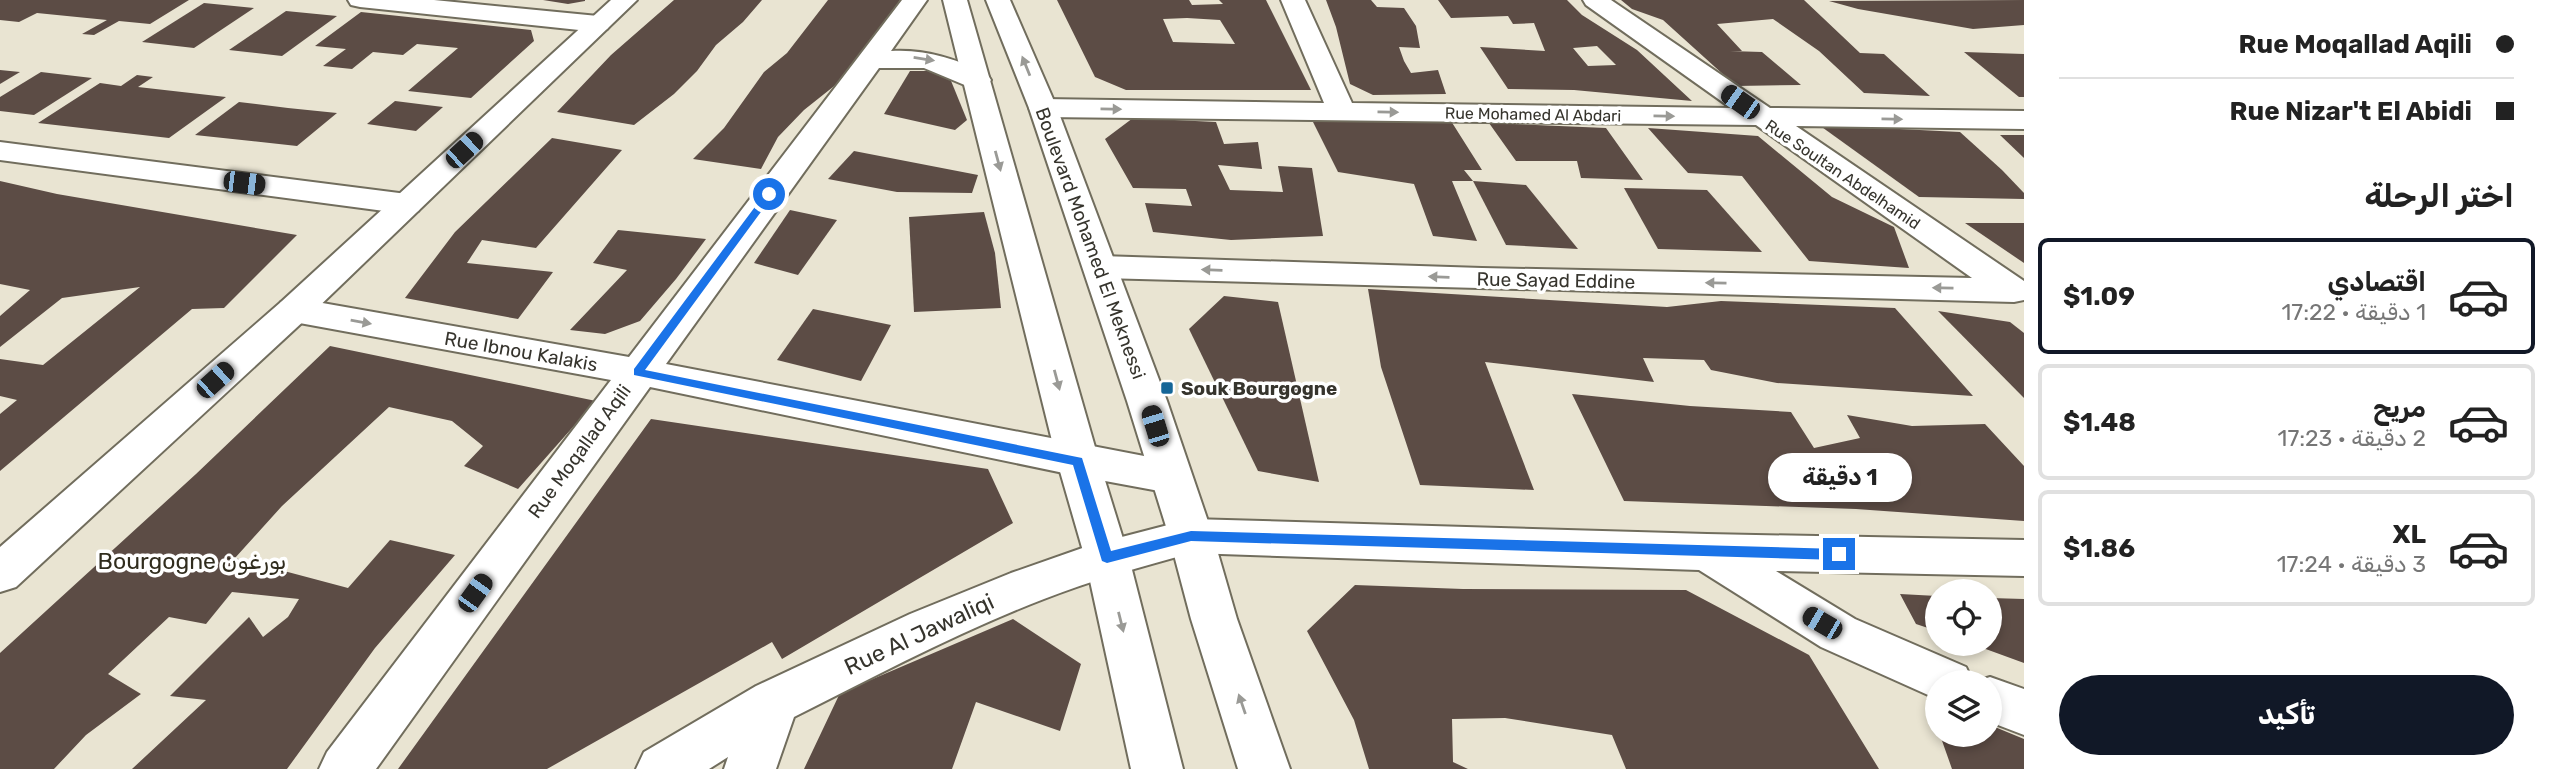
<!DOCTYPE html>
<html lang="ar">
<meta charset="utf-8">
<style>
body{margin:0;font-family:Rubik,"Noto Sans Arabic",sans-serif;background:#f6f6f6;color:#222;direction:rtl;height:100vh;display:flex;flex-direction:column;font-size:26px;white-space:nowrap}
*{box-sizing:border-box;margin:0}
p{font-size:23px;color:#767676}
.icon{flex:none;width:38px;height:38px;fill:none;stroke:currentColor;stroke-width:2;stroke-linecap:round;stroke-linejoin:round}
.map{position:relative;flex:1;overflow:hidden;direction:ltr}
.details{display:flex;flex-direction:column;background:#fff;width:525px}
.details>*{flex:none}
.hud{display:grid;align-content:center;height:154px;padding:0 35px;background:#fff}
.controls{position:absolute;left:1925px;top:579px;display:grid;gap:14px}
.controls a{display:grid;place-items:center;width:77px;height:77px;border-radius:50%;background:#fff;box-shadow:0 4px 10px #0003;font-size:35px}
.end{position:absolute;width:32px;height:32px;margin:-16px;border:9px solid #1a73e8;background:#fff;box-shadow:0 0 0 4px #fff}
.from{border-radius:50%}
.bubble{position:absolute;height:49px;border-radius:24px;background:#fff;box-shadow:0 4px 10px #0003;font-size:23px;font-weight:700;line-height:49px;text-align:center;direction:rtl}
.car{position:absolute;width:21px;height:42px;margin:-21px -10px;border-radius:9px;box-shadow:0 0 5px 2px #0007;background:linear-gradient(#222 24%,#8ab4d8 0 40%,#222 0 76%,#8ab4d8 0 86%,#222 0)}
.hud b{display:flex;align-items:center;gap:24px;height:66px;font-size:26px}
.hud b+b{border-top:2px solid #e0e0e0}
.hud i{width:18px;height:18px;background:#222}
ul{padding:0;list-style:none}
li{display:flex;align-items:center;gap:21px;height:116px;margin:0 14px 10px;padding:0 21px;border:4px solid #e0e0e0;border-radius:10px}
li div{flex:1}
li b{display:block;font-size:26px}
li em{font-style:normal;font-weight:700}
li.current{border-color:#111827}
li>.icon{width:63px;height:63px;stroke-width:1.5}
h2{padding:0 35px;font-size:32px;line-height:84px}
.button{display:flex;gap:14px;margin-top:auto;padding:14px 35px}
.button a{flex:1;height:80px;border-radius:42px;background:#111827;color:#fff;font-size:28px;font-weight:700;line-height:80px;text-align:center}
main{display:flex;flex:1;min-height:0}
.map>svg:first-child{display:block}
.building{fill:#5c4c45;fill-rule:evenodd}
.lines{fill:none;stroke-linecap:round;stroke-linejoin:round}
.street-casing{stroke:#716d5d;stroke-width:4}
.secondary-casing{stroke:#716d5d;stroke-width:4}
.street{fill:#fff;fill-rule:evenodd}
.secondary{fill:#fff;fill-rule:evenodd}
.oneway{fill:#9a9a96}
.route{fill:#1a73e8}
.poi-dot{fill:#156698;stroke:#fff;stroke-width:2.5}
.labels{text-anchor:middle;stroke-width:7;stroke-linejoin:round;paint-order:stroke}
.far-street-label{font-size:16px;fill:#36342d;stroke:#fff}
.street-label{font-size:19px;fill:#36342d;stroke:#fff}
.poi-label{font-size:19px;font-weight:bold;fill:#36342d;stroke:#fff;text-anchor:start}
.quarter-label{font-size:23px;fill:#302c1d;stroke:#fff}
.near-street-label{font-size:23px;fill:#36342d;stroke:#fff}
</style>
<main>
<section class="details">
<div class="hud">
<b><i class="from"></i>Rue Moqallad Aqili</b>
<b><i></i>Rue Nizar't El Abidi</b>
</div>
<h2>اختر الرحلة</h2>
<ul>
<li class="current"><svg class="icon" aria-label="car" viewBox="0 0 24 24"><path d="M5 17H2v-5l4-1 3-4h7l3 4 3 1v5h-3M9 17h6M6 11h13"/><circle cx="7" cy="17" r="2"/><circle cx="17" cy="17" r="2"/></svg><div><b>اقتصادي</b><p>1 دقيقة · 17:22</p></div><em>$1.09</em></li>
<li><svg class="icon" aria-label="car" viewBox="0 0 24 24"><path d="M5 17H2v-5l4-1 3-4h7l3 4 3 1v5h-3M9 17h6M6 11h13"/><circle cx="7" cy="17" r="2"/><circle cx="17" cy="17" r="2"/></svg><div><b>مريح</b><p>2 دقيقة · 17:23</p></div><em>$1.48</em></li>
<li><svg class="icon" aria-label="car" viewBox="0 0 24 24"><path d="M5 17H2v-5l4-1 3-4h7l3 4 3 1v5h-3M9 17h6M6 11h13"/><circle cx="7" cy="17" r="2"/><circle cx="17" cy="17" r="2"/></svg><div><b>XL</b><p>3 دقيقة · 17:24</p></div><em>$1.86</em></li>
</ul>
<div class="button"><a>تأكيد</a></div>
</section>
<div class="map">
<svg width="2024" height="769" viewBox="0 0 2024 769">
<rect width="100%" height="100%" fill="#e9e4d2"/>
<!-- building -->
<g class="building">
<polygon points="0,0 189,0 150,24 119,21 94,35 82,34 107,20 37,13 19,22 0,20"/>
<polygon points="543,0 585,0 585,1 568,4"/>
<polygon points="674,0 762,0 743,22 716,45 697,71 674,94 634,125 557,112 611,55"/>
<polygon points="828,0 900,0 875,37 838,83 804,110 778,137 761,169 693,159 724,128 764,72 787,53"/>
<path d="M1057 0H1189L1192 5 1223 4 1219 0H1266L1311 90H1126L1095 77ZM1187 18 1220 20 1235 44 1173 42 1163 19Z"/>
<polygon points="1326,0 1371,0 1377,7 1404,8 1416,26 1420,48 1399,47 1404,61 1411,73 1438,70 1446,94 1373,95 1350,84 1336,27"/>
<path d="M1438 0H1567L1582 15 1637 50 1692 101 1574 90 1508 89 1480 47 1545 51 1534 23 1513 24 1508 16 1451 18ZM1597 46 1616 65 1588 66 1573 48Z"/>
<polygon points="1621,0 1804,0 1860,53 1884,54 1930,96 1864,93 1819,51 1773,19 1717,24 1742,51 1730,51 1762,52 1801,85 1736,86 1663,20 1632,9"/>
<polygon points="2024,0 2024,25 1973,29 1858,9 1829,1"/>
<polygon points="204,3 254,8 194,48 142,42"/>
<polygon points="286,11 337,16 282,56 229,50"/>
<polygon points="361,12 531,30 534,41 471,98 408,91 458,48 417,44 403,55 373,52 352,69 323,66 346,49 315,46"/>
<polygon points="1964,52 2024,54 2024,97 2019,97"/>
<polygon points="0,70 20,72 0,84"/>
<polygon points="910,71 947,71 967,120 955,130 884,114"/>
<polygon points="41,72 92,78 34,115 0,111 0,97"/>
<polygon points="137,75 153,77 138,87 226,97 169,138 38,123 100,83 121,86"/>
<polygon points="395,101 443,107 416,131 367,124"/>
<polygon points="239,102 288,108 337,113 297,146 195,135"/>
<polygon points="1133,118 1216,122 1224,144 1258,142 1262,169 1218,165 1230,190 1283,192 1278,166 1312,168 1323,236 1231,240 1153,232 1145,203 1192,206 1186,189 1133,188 1105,139"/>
<polygon points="1384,119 1451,121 1482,170 1464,170 1473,181 1452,181 1477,241 1433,236 1414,184 1338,172 1313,122"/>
<polygon points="1489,123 1606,128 1643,180 1581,178 1577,161 1516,161"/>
<polygon points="1819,125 1960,132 2002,170 2024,193 2024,199 1919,197"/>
<polygon points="1648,128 1758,136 1832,197 1894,227 1909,268 1809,261 1742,176 1688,173"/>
<polygon points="2000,135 2024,135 2024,158"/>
<polygon points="552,138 622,150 536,248 482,240 467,263 553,272 518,319 405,298 455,232"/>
<polygon points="854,151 978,175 972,193 897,192 828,179"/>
<polygon points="0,181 57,194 297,235 224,308 192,309 0,471 0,414 17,400 0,396 0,359 43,365 140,287 62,298 0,347 0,316 30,290 0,284"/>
<polygon points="1473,181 1526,185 1578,249 1506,245"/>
<polygon points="1624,188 1707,190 1762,252 1658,249"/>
<polygon points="790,210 837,220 798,275 754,263"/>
<polygon points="984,212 995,253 1001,308 914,312 909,217"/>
<polygon points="1965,223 2024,223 2024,263"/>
<polygon points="618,230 706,239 676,279 640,321 605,334 570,330 627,270 593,263"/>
<polygon points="1368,289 1667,307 1721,301 1895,308 1973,396 1777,383 1711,370 1704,360 1643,358 1654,382 1485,362 1534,490 1420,485 1381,367"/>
<polygon points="1224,296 1278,302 1319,482 1258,471 1189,329"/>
<polygon points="813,309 891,325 861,381 777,360"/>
<polygon points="1938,311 2010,322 2024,333 2024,398"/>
<polygon points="330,346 596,401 518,489 464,466 483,446 452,421 389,407 282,506 235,558 348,588 390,540 455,555 375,648 287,769 132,769 206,700 170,696 249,617 263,637 288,617 299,599 232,592 206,624 169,617 108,674 141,694 86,735 54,769 0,769 0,653 196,474"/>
<polygon points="1572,394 1690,406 1791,412 1814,448 1860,438 1847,415 1912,426 1985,424 2024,466 2024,521 1856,509 1624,501"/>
<polygon points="651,419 988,469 1013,523 782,659 772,642 547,769 398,769"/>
<polygon points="1355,585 1463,589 1686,590 1809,655 1879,769 1626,769 1612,735 1505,718 1452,719 1453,762 1468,769 1369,769 1354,720 1307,631"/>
<polygon points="1900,594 1937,596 1937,631 1916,624"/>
<polygon points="1990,598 2024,599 2024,663 1972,644 1990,644"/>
<polygon points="1013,619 1081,664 1060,731 976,702 952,769 804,769 840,693"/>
<polygon points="1926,699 1937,704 1937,728"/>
<polygon points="1990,725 2024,739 2024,769 1952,769 1940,735 1990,735"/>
</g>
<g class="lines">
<!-- street casing -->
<g class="street-casing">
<g id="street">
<polygon points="348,0 434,0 598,16 607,19 611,24 607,29 598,32 360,7 351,5"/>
<path d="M902 0H927L891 51C926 49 956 59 987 74L991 80 987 86 977 88 967 86 924 68H879L666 364 1170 461 1185 466 1191 477 1185 488 1170 493 1078 476 650 387 376 769H319L327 752 611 380 294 322 281 318 276 310 281 302 294 298 629 357Z"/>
<polygon points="1281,0 1305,0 1352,103 1731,108 1586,5 1583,0 1611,0 1770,108 2024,111 2024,129 1796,126 2024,281 2024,300 2014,302 1101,278 1089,275 1084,267 1089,259 1101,256 1482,268 1972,278 1756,125 1043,117 1033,114 1029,108 1033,102 1043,99 1324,103"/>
<polygon points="0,142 407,194 418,197 423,204 418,211 407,214 0,160"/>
<path d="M1191 519 1707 534 2024 540V576L1776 571 1855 619 1966 667 1973 682H1937V699L1821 647 1699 570 1191 553C1141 567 1092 580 1044 599 958 632 876 676 794 717L776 769H724L728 757 709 769H636L644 752 756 686 910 614 1011 573 1091 545Z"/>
<polygon points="1990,677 2024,689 2024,735 1990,722 1990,682 1974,682"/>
</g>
</g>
<!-- secondary casing -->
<g class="secondary-casing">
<g id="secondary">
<polygon points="611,0 637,0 307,318 16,587 0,592 0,547 281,302"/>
<polygon points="943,0 967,0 1099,461 1129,558 1183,769 1131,769 1085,558 1057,461"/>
<polygon points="986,0 1010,0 1057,108 1167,401 1213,536 1237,619 1290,769 1238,769 1191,619 1169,536 1127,401 1029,108"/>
</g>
</g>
<!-- street -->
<use href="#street" class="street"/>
<!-- secondary -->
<use href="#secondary" class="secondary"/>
</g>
<!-- one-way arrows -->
<defs><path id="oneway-solid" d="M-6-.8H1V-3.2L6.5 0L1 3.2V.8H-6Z" transform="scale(1.75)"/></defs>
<g class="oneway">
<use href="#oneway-solid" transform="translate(924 59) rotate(9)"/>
<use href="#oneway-solid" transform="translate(1026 66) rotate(-112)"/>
<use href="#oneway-solid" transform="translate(1111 109) rotate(1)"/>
<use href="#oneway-solid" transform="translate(1388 112) rotate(1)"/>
<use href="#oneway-solid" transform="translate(1664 116) rotate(1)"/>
<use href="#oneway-solid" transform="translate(1892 119) rotate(1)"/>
<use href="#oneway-solid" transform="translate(998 161) rotate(75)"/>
<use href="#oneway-solid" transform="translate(1212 270) rotate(-178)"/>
<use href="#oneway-solid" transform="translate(1439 277) rotate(-178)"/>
<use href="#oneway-solid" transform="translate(1716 283) rotate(-179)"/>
<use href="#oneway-solid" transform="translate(1943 288) rotate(-179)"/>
<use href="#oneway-solid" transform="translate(361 322) rotate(10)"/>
<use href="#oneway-solid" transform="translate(1057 380) rotate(75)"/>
<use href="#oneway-solid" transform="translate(1121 622) rotate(76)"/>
<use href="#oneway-solid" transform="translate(1242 704) rotate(-109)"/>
</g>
<!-- route -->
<polygon class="route" points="766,192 774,194 645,370 1082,458 1111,551 1191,531 1839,549 1845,554 1839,560 1191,541 1107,563 1102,561 1073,465 634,375 634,369"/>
<!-- markers -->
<rect class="poi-dot" x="1160" y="381" width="14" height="14" rx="3.5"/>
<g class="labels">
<!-- far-street labels -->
<g class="far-street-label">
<text transform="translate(1533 114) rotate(1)" y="6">Rue Mohamed Al Abdari</text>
<text transform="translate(1843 174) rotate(34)" y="6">Rue Soultan Abdelhamid</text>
</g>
<!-- street labels -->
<g class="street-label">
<text transform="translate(1091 243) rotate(70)" y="7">Boulevard Mohamed El Meknessi</text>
<text transform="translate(1556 280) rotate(1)" y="7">Rue Sayad Eddine</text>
<text transform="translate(521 351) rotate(10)" y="7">Rue Ibnou Kalakis</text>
<text transform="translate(579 451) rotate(-54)" y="7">Rue Moqallad Aqili</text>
</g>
<!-- poi labels -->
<g class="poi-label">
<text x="1181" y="395">Souk Bourgogne</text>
</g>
<!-- quarter labels -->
<g class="quarter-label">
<text x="192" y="569">Bourgogne بورغون</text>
</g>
<!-- near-street labels -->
<g class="near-street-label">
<text transform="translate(919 634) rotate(-25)" y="8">Rue Al Jawaliqi</text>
</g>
</g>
</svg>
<div class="controls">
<a><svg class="icon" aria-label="locate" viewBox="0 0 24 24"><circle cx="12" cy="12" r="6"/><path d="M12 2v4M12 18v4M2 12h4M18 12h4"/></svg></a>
<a><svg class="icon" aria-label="layers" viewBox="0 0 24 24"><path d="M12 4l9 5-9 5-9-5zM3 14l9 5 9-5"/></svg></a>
</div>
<i class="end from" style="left:769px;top:194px"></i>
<i class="end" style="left:1839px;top:554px"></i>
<div class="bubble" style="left:1768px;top:453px;width:144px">1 دقيقة</div>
<i class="car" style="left:1740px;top:102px;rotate:305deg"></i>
<i class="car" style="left:464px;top:150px;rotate:47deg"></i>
<i class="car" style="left:244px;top:183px;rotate:97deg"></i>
<i class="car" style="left:215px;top:380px;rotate:48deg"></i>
<i class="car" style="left:1155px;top:426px;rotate:343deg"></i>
<i class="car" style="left:475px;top:593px;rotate:36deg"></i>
<i class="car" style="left:1822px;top:623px;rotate:300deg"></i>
</div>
</main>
